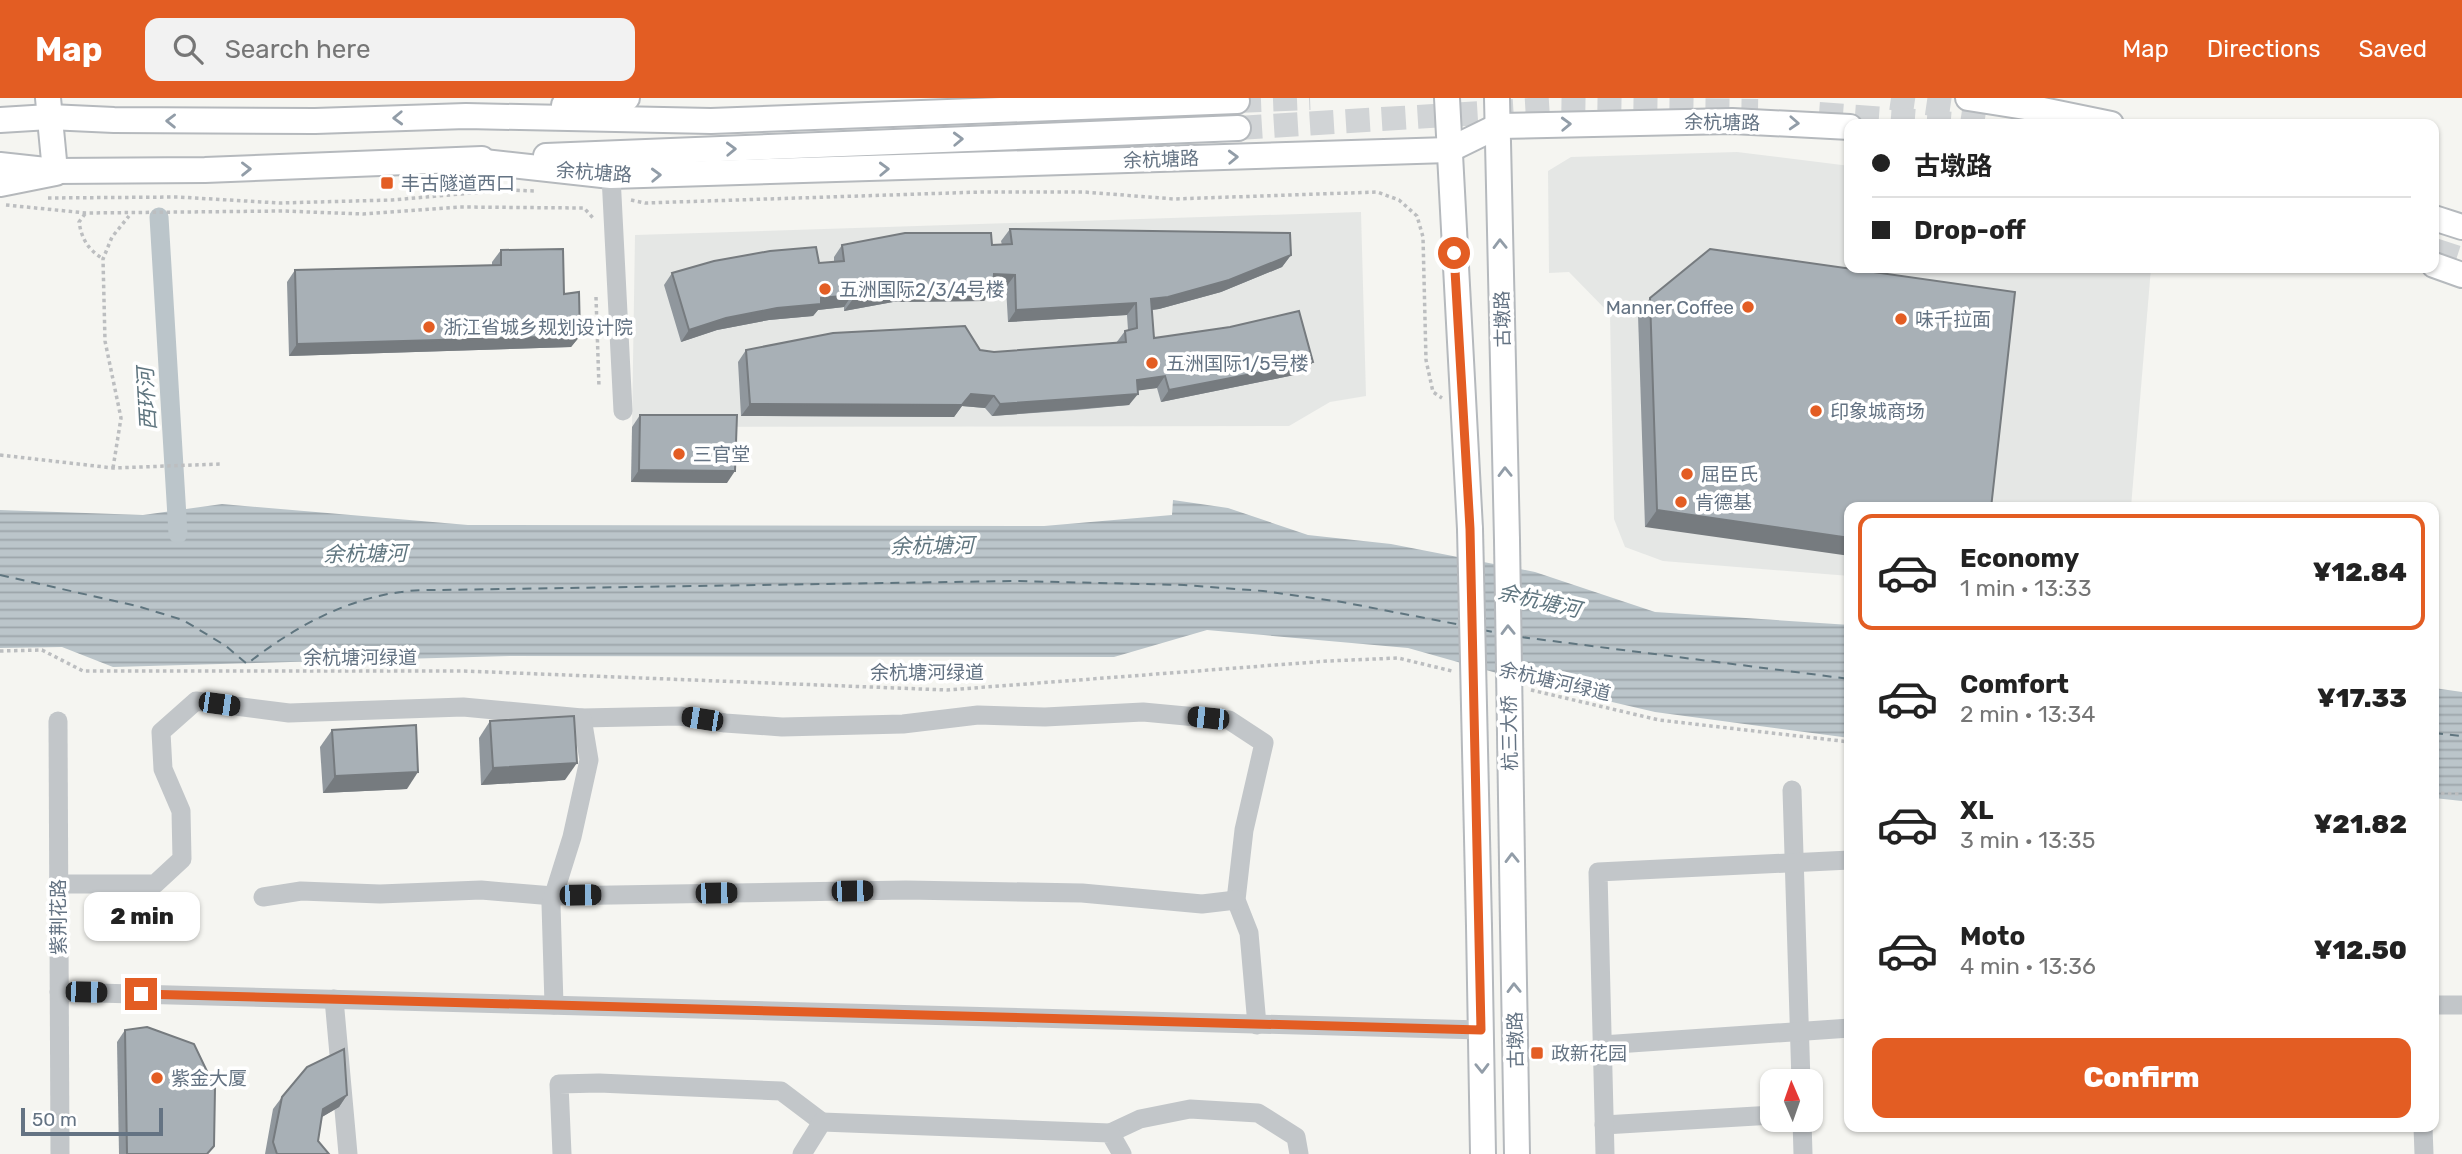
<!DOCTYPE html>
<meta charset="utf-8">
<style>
body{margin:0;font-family:Rubik,"Noto Sans SC",sans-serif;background:#f2f2f2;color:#222;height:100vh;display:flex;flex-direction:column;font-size:26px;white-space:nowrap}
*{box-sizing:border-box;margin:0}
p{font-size:23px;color:#767676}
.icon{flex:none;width:38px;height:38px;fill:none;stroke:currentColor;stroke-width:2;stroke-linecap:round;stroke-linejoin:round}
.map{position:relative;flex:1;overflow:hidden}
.panel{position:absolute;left:1844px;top:404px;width:595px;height:630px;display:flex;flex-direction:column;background:#fff;border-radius:14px;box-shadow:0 2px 5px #0004}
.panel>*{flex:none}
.banner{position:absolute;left:1844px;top:21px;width:595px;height:154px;border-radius:14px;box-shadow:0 2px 5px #0004;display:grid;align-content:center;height:154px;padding:0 28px;background:#fff}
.needle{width:46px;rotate:358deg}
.buttons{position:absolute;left:1760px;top:971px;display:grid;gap:14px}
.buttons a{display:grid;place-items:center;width:63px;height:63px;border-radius:14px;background:#fff;box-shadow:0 2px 5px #0004;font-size:35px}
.scale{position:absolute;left:21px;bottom:18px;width:142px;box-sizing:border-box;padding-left:7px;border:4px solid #647383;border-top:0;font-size:19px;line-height:24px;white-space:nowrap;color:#647383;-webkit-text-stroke:5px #fff;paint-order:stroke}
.end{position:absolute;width:32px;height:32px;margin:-16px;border:9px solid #e35d23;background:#fff;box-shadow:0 0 0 4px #fff}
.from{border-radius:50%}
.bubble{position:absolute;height:49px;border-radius:14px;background:#fff;box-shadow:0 2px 5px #0004;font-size:23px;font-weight:800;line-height:49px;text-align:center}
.car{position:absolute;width:21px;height:42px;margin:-21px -10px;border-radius:9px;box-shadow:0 0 5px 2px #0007;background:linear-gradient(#222 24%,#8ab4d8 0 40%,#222 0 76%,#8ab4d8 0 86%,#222 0)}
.banner b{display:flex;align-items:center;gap:24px;height:66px;font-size:26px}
.banner b+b{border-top:2px solid #e0e0e0}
.banner i{width:18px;height:18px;background:#222}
ul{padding:12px 0 0;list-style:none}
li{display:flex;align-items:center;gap:21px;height:116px;margin:0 14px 10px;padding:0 14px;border:4px solid transparent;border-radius:14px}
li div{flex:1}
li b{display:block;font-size:26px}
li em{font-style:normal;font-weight:800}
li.current{border-color:#e35d23}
li>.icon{width:63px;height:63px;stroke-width:1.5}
.button{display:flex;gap:14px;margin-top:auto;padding:14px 28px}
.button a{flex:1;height:80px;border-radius:14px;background:#e35d23;color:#fff;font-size:28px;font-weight:800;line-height:80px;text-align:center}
header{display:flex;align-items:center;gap:42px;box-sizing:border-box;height:98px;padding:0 35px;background:#e35d23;color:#fff}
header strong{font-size:33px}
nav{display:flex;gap:38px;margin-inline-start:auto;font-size:24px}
.search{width:490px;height:63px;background:#f2f2f2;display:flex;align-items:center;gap:18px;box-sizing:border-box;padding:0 24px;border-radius:14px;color:#767676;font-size:26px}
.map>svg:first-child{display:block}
.built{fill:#e5e7e5}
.water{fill:url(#water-rules)}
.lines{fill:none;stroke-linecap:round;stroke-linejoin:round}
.canal{stroke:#bbc5ca;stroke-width:19}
.ferry{stroke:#5f757f;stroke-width:2;stroke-dasharray:9 7;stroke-linecap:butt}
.major-tunnel{stroke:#d1d4d6;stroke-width:24;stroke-dasharray:24 12;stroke-linecap:butt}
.major-casing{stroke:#b5b9bd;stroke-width:28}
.highway-casing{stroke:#b5b8bb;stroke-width:32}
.path{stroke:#bcbec0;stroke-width:3.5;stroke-dasharray:3.5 3.5;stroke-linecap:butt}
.minor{stroke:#c2c6c9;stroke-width:19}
.major{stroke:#fff;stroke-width:24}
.highway{stroke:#fff;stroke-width:28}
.major-bridge-casing{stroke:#b5b9bd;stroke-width:28;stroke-linecap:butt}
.major-bridge{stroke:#fff;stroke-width:24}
.wall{fill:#90979d}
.shaded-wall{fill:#767b7f}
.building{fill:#a8b0b6;stroke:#767b7f;stroke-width:2}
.oneway{stroke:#929da8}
.route{stroke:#e35d23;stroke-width:9}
.poi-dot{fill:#e35d23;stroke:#fff;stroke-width:2.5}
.labels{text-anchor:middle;stroke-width:7;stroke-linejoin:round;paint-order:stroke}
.street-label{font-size:19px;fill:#647383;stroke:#fff}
.poi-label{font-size:19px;fill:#647383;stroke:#fff;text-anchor:start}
.water-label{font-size:21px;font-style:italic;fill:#5f757f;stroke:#fff}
</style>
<header>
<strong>Map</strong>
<div class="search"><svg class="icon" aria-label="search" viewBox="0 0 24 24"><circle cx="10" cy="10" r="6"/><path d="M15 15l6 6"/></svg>Search here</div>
<nav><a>Map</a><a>Directions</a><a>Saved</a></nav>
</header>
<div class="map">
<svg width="2462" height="1056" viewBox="0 0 2462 1056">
<defs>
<pattern id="water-rules" width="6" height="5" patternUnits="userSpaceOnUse" patternTransform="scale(1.75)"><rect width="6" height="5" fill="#bbc5ca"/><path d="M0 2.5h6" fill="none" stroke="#9ca4a9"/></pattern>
</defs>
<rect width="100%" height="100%" fill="#f5f5f1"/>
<!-- built -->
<g class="built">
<polygon points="1737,54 1850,68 1850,170 2151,170 2131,409 1850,410 1850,478 1663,463 1625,449 1614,421 1610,216 1569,174 1549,175 1548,73 1571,59"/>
<polygon points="1361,114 1366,298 1330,304 1289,328 632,329 635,137"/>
</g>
<!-- water -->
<g class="water">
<polygon points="1173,402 1228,410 1308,437 1391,446 1535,474 1655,514 1850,527 1850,640 1655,614 1539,587 1408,550 1207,532 1114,559 512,558 113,569 62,549 0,550 0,412 143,417 222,406 468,427 1044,428 1172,417"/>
<polygon points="2434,590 2462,594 2462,703 2434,700"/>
</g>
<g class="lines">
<!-- canal -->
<polyline class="canal" points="159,119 178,436"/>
<!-- ferry -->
<g class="ferry">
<path d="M0 477 137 508 183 522 226 548 247 566C291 531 345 501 401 494 414 492 427 492 439 492L1015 483 1184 487 1263 493 1342 504 1461 527"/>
<polyline points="1483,532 1498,535"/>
<polyline points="1521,539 1850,581"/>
<polyline points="2434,635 2462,638"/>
</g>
<!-- major-tunnel -->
<g class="major-tunnel">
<polyline points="1891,0 1994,15"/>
<polyline points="1237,3 1310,0"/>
<polyline points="1819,16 1954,26"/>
<polyline points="1238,30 1561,10 1758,13"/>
<polyline points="2434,152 2462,161"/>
</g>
<!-- major casing -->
<g class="major-casing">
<g id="major">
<polyline points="48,0 55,73"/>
<polyline points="1447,0 1470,431"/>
<polyline points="1497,0 1507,442"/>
<polyline points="1968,0 2038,11 2111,26"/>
<polyline points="564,7 627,0"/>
<polyline points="0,22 49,19 114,22 315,23 466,18 711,23 1237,3"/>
<polyline points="546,58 1238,30"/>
<polyline points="466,62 611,78 1449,52 1498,28 1732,23 1850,29"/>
<polyline points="0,67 55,73 205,72 482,61"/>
<polyline points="2434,120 2462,129"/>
<polyline points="2434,167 2462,177"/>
<polyline points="1479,828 1483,1056"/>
<polyline points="1513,828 1517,1056"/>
</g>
</g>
<!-- highway casing -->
<g class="highway-casing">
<polyline id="highway" points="0,84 55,73"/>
</g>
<!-- path -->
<g class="path">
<polyline points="48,100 178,99 279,105 392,102 506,92 536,93"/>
<polyline points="631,102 645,105 981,94 1084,94 1174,101 1377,94 1399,102 1417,118 1423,139 1426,262 1433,294 1442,300"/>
<polyline points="6,107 86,115 283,113 363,116 459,109 584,110 594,121"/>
<path d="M85 116 79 124C82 142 88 151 103 161"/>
<polyline points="596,199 599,289"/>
<polyline points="0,357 113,370 221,366"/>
<polyline points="113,370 121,320 105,243 103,161 112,139 129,118"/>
<polyline points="0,553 42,552 83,573 464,573 947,592 1328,563 1398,560 1452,573"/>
<polyline points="1531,592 1659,622 1850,644"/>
<polyline points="2434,695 2462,696"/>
</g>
<!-- minor -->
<g class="minor">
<polyline points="611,78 623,313"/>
<polyline points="58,623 60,1056"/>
<polyline points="1792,692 1801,984"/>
<polyline points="58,786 155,786 182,761 181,713 163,671 161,634 196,603 289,615 463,609 582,620 680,618 725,625 782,629 903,626 978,617 1045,619 1143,614 1229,622 1264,645 1244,732 1236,802 1249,835 1257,927"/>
<polyline points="263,799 301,793 380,796 481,792 553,798 906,792 1082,795 1202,806 1236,802"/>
<polyline points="59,894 1481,932"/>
<polyline points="334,901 348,1056"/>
<polyline points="554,907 551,806 572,739 589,662 582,620"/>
<polyline points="2434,907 2462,907"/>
<polyline points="1602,947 1850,930"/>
<polyline points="1802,1022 1803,1056"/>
<polyline points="1604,1027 1773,1017"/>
<polyline points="2423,1029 2424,1056"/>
<polyline points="1110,1035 1140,1021 1190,1011 1258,1015 1296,1039 1299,1056"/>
<polyline points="562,1056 559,986 599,985 781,993 822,1024"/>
<polyline points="802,1056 822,1024 1110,1035 1122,1056"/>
<polyline points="1605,1056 1598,774 1850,762"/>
</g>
<!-- major -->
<use href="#major" class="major"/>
<!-- highway -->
<use href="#highway" class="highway"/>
<!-- major-bridge casing -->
<g class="major-bridge-casing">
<g id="major-bridge">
<polyline points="1470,431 1479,828"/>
<polyline points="1507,442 1513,828"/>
</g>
</g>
<!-- major-bridge -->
<use href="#major-bridge" class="major-bridge"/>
</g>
<!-- wall -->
<g class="wall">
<polygon points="1010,131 1291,157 1282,169 1221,194 1159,211 1152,212 1154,240 1304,275 1161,304 1157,290 1137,292 1129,307 1076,312 992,318 985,310 962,308 954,319 741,318 738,264 746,252 980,252 994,254 1116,245 1125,233 1128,232 1127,217 1008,224 1006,189 993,188 993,191 984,203 893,204 844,213 844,209 818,212 813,218 769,222 717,232 681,244 664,187 672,175 834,164 834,159 842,147 1002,147 1001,143"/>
<polygon points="501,152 564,196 580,238 571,249 289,258 287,184 295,172 492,167 492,164"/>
<polygon points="1650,200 1991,410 1645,429 1638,217"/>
<polygon points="640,317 727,385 631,384 632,329"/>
<polygon points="490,623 565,682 481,687 479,640"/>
<polygon points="332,632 407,691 323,695 320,649"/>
<polygon points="125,932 208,1056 119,1056 117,944"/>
<polygon points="347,997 339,1009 322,1019 318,1043 329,1056 265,1056 273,1011 282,999"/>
</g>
<!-- shaded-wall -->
<g class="shaded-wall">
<polygon points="1291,157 1282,169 1221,194 1159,211 1143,213 1151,201"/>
<polygon points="994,176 1015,177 1006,189 985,187"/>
<polygon points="993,191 984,203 893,204 844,213 853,201 901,193"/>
<polygon points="852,197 844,209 818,212 813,218 769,222 717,232 681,244 689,232 726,220 821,200"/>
<polygon points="1136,205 1127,217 1008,224 1016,212"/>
<polygon points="580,238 571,249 289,258 297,246"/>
<polygon points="1313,264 1304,275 1161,304 1169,292"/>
<polygon points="1165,278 1157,290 1128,294 1137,282"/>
<polygon points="971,296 994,298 985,310 962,308 954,319 741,318 750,306"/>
<polygon points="1138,296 1129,307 992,318 1000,306"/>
<polygon points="639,372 735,373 727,385 631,384"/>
<polygon points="1657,412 1850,440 1850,458 1645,429"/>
<polygon points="577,665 565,682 481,687 493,670"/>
<polygon points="418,674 407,691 323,695 335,678"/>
<polygon points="347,997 339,1009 315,1023 323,1011"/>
</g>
<!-- building -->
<g class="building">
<polygon points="1010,131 1290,135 1291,157 1229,182 1168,199 1151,201 1154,240 1230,229 1299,213 1313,264 1169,292 1165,278 1137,282 1138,296 1084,300 1000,306 994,298 971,296 962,307 750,306 746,252 833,235 965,228 980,252 994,254 1126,244 1125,233 1137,230 1136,205 1016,212 1015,177 994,176 993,191 901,193 853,201 852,197 821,200 821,206 777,210 726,220 689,232 672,175 714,163 770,153 816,149 819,165 844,163 842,147 905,135 991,135 992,147 1012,146"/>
<polygon points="563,151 564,196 579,194 580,238 297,246 295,172 501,167 501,152"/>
<polygon points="1710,151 2015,194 1991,410 1850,410 1850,440 1657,412 1650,200"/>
<polygon points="640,317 737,317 735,373 639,372"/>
<polygon points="574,618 577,665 493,670 490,623"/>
<polygon points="416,627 418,674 335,678 332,632"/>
<polygon points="147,929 194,946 215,990 214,1048 207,1056 127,1056 125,932"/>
<polygon points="344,951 347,997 323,1011 318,1043 329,1056 277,1056 273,1044 282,999 307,969"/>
</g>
<!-- one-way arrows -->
<defs><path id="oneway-chevron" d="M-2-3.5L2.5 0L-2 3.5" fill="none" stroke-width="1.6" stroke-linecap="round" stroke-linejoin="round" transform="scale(1.75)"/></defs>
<g class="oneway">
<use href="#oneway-chevron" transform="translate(398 20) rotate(178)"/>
<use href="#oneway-chevron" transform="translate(171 23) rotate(-179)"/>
<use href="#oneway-chevron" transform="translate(1794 25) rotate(3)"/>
<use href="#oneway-chevron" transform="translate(1566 26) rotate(-2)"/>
<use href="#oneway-chevron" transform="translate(958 41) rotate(-2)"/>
<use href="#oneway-chevron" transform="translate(731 51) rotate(-2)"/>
<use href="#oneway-chevron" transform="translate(1233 59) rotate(-2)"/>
<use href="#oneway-chevron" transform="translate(246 71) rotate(-1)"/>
<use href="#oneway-chevron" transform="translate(884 71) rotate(-2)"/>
<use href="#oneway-chevron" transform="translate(656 77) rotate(-2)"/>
<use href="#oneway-chevron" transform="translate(1500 146) rotate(-91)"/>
<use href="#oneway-chevron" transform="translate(1505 374) rotate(-91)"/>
<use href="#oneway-chevron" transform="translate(1508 532) rotate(-91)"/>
<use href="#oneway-chevron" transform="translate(1512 760) rotate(-91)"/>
<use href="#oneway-chevron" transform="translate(1514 890) rotate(-91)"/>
<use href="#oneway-chevron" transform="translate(1482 970) rotate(89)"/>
</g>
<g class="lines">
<!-- route -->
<polyline class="route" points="141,896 1481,932 1470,431 1454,155"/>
</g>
<!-- markers -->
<g class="poi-dot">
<rect x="380" y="78" width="14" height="14" rx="3.5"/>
<circle cx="825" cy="191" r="7"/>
<circle cx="1748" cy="209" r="7"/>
<circle cx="1901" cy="221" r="7"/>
<circle cx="429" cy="229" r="7"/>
<circle cx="1152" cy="265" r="7"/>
<circle cx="1816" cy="313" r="7"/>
<circle cx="679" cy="356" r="7"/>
<circle cx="1687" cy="376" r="7"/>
<circle cx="1681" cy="404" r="7"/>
<rect x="1530" y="948" width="14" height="14" rx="3.5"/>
<circle cx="157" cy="980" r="7"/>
</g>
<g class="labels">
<!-- street labels -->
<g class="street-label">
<text transform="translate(1722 24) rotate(1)" y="7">余杭塘路</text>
<text transform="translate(1161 61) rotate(-2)" y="7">余杭塘路</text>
<text transform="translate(594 74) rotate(4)" y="7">余杭塘路</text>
<text transform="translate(1502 221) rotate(-91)" y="7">古墩路</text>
<text x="360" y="566">余杭塘河绿道</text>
<text x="927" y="581">余杭塘河绿道</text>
<text transform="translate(1555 583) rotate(13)" y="7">余杭塘河绿道</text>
<text transform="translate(1509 635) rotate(-91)" y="7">杭三大桥</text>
<text transform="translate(58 819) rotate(-90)" y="7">紫荆花路</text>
<text transform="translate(1515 942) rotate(-91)" y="7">古墩路</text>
</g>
<!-- poi labels -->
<g class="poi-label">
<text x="401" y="92">丰古隧道西口</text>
<text x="839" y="198">五洲国际2/3/4号楼</text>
<text x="1734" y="216" text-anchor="end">Manner Coffee</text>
<text x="1915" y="228">味千拉面</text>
<text x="443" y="236">浙江省城乡规划设计院</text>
<text x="1166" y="272">五洲国际1/5号楼</text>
<text x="1830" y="320">印象城商场</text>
<text x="693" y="363">三官堂</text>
<text x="1701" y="383">屈臣氏</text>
<text x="1695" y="411">肯德基</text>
<text x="1551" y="962">政新花园</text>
<text x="171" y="987">紫金大厦</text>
</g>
<!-- water labels -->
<g class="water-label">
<text transform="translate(147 301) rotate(-93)" y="7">西环河</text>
<text transform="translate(932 448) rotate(-1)" y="7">余杭塘河</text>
<text transform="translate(365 456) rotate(-1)" y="7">余杭塘河</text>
<text transform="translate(1539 503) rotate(13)" y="7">余杭塘河</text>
</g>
</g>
</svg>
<div class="buttons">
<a><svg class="needle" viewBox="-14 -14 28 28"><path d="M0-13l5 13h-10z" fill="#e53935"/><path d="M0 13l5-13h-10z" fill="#767676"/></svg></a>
</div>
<div class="scale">50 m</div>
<i class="end from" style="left:1454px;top:155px"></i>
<i class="end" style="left:141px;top:896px"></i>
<div class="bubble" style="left:84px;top:794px;width:116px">2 min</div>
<i class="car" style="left:219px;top:606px;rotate:98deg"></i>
<i class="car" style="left:1208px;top:620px;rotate:276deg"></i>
<i class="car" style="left:702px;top:621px;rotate:279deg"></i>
<i class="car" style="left:852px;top:793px;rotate:89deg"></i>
<i class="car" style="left:716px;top:795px;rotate:89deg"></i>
<i class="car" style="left:580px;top:797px;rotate:89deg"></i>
<i class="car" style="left:86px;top:894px;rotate:91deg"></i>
<div class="banner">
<b><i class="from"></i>古墩路</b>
<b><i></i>Drop-off</b>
</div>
<section class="panel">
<ul>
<li class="current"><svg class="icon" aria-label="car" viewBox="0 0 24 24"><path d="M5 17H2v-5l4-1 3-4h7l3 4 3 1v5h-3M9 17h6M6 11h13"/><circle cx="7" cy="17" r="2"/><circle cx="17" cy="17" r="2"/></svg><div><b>Economy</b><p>1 min · 13:33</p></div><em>¥12.84</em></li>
<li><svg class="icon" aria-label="car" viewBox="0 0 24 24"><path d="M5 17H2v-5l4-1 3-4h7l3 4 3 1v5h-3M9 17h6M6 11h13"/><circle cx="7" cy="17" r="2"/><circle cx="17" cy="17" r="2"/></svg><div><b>Comfort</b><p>2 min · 13:34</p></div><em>¥17.33</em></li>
<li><svg class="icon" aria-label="car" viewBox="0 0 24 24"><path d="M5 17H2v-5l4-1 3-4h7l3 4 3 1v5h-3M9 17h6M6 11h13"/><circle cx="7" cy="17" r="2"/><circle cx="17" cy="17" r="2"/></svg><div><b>XL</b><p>3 min · 13:35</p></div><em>¥21.82</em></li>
<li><svg class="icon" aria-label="car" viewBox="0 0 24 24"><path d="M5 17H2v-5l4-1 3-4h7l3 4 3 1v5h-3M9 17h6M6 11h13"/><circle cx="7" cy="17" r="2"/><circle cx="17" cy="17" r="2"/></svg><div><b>Moto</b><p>4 min · 13:36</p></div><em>¥12.50</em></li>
</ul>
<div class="button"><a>Confirm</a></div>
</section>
</div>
